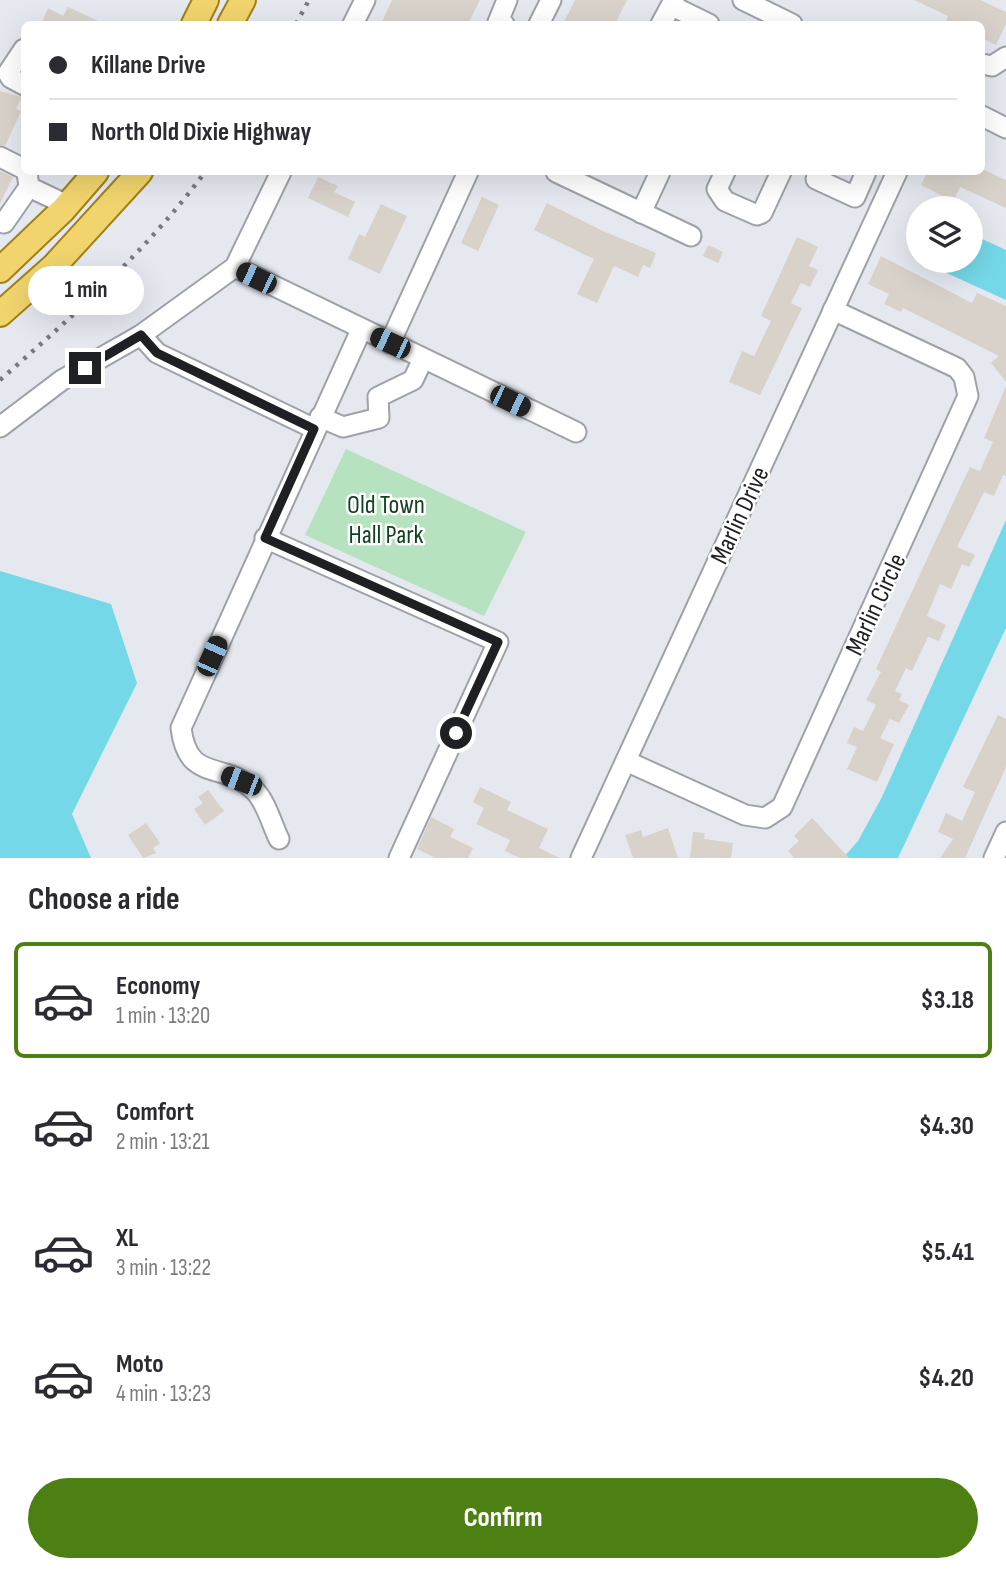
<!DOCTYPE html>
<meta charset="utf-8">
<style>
body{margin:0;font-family:"Sofia Sans Condensed",sans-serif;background:#f2f2f3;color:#2b2b33;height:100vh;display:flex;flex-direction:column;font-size:26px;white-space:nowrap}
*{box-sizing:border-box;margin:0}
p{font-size:23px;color:#7c7c81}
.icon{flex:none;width:38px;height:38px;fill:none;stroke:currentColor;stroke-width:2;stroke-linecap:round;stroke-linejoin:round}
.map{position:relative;height:858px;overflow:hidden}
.sheet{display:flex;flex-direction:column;background:#fff;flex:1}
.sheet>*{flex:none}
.banner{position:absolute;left:21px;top:21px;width:964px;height:154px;border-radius:10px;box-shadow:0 7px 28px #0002;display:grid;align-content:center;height:154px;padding:0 28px;background:#fff}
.fabs{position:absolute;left:906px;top:196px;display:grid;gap:14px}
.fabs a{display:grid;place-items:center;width:77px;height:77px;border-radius:50%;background:#fff;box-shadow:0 7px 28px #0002;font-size:35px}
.end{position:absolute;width:32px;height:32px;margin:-16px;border:9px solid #1f2023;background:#fff;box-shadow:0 0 0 4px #fff}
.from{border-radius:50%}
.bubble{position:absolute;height:49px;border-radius:24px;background:#fff;box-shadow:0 7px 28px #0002;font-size:23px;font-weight:700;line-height:49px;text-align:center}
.car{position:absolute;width:21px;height:42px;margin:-21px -10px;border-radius:9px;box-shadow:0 0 5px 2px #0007;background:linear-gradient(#222 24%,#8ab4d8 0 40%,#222 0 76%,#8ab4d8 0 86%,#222 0)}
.banner b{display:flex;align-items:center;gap:24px;height:66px;font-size:26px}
.banner b+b{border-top:2px solid #e1e1e2}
.banner i{width:18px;height:18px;background:#2b2b33}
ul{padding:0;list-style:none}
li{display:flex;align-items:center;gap:21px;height:116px;margin:0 14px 10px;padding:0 14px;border:4px solid transparent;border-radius:10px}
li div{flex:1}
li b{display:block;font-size:26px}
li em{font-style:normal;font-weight:700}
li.active{border-color:#4d8012}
li>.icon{width:63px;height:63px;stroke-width:1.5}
h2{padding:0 28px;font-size:32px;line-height:84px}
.button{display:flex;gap:14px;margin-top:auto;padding:14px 28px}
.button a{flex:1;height:80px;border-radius:42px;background:#4d8012;color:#fff;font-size:28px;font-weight:700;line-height:80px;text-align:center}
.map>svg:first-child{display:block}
.green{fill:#b6e2bf}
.water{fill:#75d8e9}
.building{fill:#d8d2cb}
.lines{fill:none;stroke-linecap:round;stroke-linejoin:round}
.minor-casing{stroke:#9fa1a9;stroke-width:23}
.major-casing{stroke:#a18215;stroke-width:28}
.minor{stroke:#fff;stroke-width:19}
.major{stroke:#f1d46e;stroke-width:24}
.rail{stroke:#78797e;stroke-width:4.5;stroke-dasharray:3.5 7;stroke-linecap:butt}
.route{stroke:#1f2023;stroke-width:9}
.labels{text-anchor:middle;stroke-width:5;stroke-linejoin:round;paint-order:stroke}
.park-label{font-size:26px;fill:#124222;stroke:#fff}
.street-label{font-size:26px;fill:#1f2023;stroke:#fff}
</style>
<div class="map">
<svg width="1006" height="858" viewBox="0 0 1006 858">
<rect width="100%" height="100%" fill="#e6e8f0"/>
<!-- green -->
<polygon class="green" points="346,449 526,532 484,616 305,535"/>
<!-- water -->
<g class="water">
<polygon points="971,234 1006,250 1006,300 942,271 948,261 971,261"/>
<polygon points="1006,520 1006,628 898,858 843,858 858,841 882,797"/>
<polygon points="0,571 111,604 137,683 72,814 91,858 0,858"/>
</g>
<!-- building -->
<g class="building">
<polygon points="392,0 480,0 468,24 381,24"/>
<polygon points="575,0 627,0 615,24 563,24"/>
<polygon points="914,0 980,0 1006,12 1006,24 996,45 982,38 982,24 954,24 946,21 948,16"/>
<polygon points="68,7 105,24 41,24 48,8 63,16"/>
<polygon points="0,91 22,97 16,109 21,111 5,146 0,145"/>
<polygon points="982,169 1006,180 1006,208 960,187 953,201 921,185 927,172 943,175 945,172 982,172"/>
<polygon points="0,171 13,177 0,204"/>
<polygon points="318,177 338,186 334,192 355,202 348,217 308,198"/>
<polygon points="482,197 499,205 478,251 461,243"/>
<polygon points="547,203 603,231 656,253 650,268 643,265 638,277 614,266 597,303 577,294 594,259 534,230"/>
<polygon points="381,204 407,216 380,274 348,259 359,234 365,237"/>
<polygon points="797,237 818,247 809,266 818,270 810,287 801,283 791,303 802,308 760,395 729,382 742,351 754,356 771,321 761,316"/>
<polygon points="708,245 723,252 718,263 703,256"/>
<polygon points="881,256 972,303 977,293 1006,306 1006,382 991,363 999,356 903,308 901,312 884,304 889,294 868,284"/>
<polygon points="1006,386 1006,476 1003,475 994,496 984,492 957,547 975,555 969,567 962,564 951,589 940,584 927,616 946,625 939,641 928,637 912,671 906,668 895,691 902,694 899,700 909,705 899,723 890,719 880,738 894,744 877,782 847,769 857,747 847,743 854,727 863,731 876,705 866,700 881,672 876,669 959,490 970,467 980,471 993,442 984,438"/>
<polygon points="998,715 1006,719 1006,767 965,858 940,858 953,839 938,832 946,813 962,821 975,792 963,787"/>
<polygon points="480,787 511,802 507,810 548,829 539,848 560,858 520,858 505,851 510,840 476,824 484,808 473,802"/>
<polygon points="208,790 224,811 205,825 194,809 203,803 198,797"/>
<polygon points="431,817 454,829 450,837 473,848 468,858 436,858 417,849"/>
<polygon points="812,818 849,858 794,858 788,851 799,841 794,836"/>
<polygon points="146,823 160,843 153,848 156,853 143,858 128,835"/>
<polygon points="668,828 678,858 633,858 625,835 641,830 643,837"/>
<polygon points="693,832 705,833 704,839 733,843 731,858 690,858"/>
</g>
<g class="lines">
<!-- minor casing -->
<g class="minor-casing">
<g id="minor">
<polyline points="743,0 792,24"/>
<polyline points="672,6 709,24"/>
<polyline points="353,24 365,0"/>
<polyline points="504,24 498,22 507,0"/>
<polyline points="539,24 551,0"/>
<polyline points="661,24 674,0"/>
<polyline points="24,49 8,73 11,78 24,85"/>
<polyline points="982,64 992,66 1006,57"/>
<polyline points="982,116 1006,128"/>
<polyline points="0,157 24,169"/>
<polyline points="556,172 691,236"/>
<polyline points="725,172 717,189 725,201 757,215 762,213 781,172"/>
<polyline points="819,172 816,179 855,197 866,172"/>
<polyline points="29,187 67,205"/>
<polyline points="641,213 660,172"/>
<polyline points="4,223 29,187 27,172"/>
<polyline points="235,267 576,432"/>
<polyline points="141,335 157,353 315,429"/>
<polyline points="390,343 468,172"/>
<polyline points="320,417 343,427 379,418 378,397 413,380 423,359"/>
<polyline points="0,427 62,380 141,335 235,267 281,172"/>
<polyline points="265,538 498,642 399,858"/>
<polyline points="626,761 745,815 765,818 782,807 968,396 964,377 957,368 833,310"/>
<path d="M279 839C272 825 266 801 254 790 223 760 188 784 181 728L361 330"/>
<polyline points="581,858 897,172"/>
<polyline points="994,858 1006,832"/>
</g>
</g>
<!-- major casing -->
<g class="major-casing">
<g id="major">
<polyline points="194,24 206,0"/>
<polyline points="230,24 243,0"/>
<polyline points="0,270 63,210 96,172"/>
<polyline points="0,314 54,266 140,172"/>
</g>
</g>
<!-- minor -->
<use href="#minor" class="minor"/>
<!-- major -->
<use href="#major" class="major"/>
<!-- rail -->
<g class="rail">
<polyline points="296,24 309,0"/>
<path d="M0 380C74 315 146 252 205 172"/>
</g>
</g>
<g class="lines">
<!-- route -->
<polyline class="route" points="85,368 141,335 157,353 314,429 265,538 498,642 456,733"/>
</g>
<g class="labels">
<!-- park labels -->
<g class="park-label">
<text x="386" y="513">Old Town<tspan x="386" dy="30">Hall Park</tspan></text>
</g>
<!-- street labels -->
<g class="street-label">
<text transform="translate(739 515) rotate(-65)" y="9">Marlin Drive</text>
<text transform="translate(875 604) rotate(-65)" y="9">Marlin Circle</text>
</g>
</g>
</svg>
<div class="fabs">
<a><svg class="icon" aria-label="layers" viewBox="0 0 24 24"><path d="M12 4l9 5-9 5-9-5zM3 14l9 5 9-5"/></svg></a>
</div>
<i class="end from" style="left:456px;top:733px"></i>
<i class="end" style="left:85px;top:368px"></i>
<div class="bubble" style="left:28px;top:266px;width:116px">1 min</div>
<i class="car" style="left:256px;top:278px;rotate:296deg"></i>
<i class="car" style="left:390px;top:343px;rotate:295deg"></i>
<i class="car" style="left:510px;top:401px;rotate:116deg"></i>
<i class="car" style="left:212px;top:656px;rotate:24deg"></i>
<i class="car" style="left:241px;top:781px;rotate:291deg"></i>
<div class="banner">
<b><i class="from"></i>Killane Drive</b>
<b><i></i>North Old Dixie Highway</b>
</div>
</div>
<section class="sheet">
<h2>Choose a ride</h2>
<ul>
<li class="active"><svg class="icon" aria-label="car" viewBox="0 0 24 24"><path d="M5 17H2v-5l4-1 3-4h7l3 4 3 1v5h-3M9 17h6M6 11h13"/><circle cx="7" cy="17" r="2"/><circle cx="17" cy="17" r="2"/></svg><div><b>Economy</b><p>1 min · 13:20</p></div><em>$3.18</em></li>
<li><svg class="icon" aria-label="car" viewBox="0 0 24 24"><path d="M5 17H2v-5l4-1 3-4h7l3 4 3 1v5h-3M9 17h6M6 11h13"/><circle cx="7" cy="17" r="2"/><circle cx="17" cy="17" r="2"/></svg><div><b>Comfort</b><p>2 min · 13:21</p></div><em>$4.30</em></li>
<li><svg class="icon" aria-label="car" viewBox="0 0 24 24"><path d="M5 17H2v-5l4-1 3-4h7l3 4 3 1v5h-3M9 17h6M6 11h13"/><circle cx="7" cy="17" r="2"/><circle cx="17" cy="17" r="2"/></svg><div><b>XL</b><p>3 min · 13:22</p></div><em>$5.41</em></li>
<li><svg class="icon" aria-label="car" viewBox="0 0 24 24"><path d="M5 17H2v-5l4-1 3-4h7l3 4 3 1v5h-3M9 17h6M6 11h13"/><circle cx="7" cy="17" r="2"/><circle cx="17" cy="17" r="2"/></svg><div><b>Moto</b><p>4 min · 13:23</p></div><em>$4.20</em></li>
</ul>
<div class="button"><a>Confirm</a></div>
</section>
